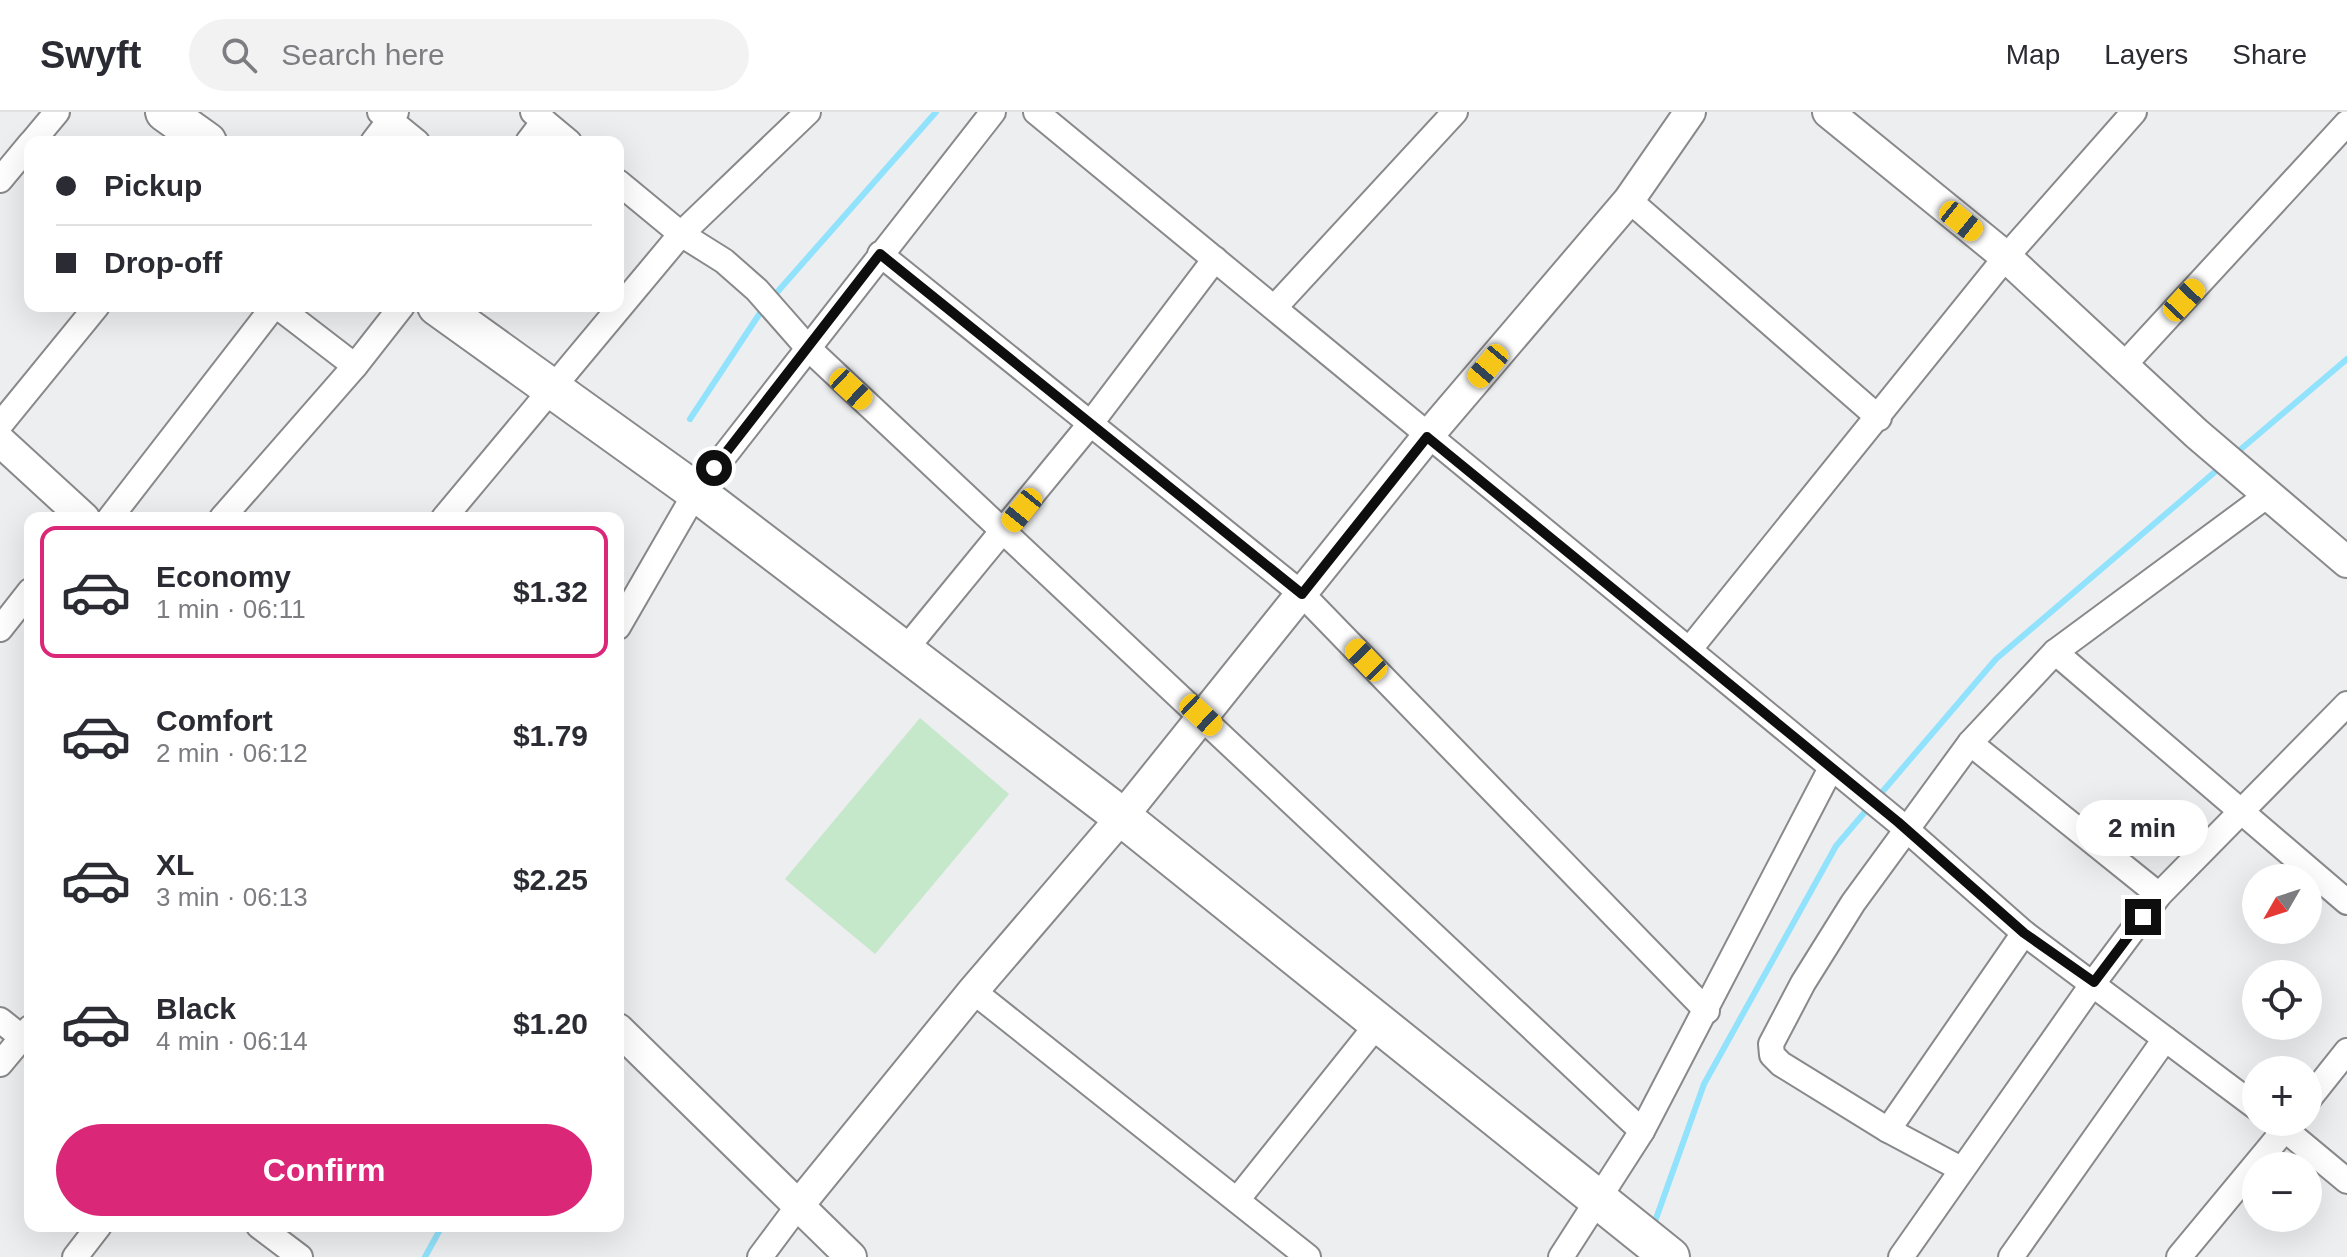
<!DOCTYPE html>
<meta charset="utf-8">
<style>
body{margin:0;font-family:Helvetica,sans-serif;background:#f2f2f3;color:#2b2b33;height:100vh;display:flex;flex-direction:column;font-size:30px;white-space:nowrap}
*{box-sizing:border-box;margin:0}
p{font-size:26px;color:#7c7c81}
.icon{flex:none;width:44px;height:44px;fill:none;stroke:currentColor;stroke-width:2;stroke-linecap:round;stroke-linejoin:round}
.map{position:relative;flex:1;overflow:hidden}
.side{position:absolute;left:24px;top:400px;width:600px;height:720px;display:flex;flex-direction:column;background:#fff;border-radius:16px;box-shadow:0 8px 32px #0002}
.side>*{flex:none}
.guide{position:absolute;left:24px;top:24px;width:600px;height:176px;border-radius:16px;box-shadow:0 8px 32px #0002;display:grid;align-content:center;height:176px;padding:0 32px;background:#fff}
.needle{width:52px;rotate:231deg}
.buttons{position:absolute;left:2242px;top:752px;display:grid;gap:16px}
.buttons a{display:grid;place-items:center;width:80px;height:80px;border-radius:50%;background:#fff;box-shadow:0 8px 32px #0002;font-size:40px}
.end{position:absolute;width:36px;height:36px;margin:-18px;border:10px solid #0e0e0f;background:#fff;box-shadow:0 0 0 4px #fff}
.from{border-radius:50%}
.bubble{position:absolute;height:56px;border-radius:28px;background:#fff;box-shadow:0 8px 32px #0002;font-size:26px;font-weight:600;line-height:56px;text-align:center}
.car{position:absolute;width:24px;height:48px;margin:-24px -12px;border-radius:10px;box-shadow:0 0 6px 2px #0007;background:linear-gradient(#f5c518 24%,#345 0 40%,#f5c518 0 76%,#345 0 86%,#f5c518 0)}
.guide b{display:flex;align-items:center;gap:28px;height:76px;font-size:30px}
.guide b+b{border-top:2px solid #e1e1e2}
.guide i{width:20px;height:20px;background:#2b2b33}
ul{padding:14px 0 0;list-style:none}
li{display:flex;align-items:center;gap:24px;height:132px;margin:0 16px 12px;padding:0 16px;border:4px solid transparent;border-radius:16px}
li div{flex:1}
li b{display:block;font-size:30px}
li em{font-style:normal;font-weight:600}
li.selected{border-color:#db2777}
li>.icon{width:72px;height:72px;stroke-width:1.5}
.button{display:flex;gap:16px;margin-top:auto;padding:16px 32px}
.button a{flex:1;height:92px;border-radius:48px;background:#db2777;color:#fff;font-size:32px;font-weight:600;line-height:92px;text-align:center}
header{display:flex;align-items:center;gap:48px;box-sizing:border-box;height:112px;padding:0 40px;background:#fff;border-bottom:2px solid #e1e1e2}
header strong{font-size:38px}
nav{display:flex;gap:44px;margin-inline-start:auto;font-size:28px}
.search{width:560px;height:72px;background:#f2f2f3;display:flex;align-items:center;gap:20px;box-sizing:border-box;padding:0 28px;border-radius:44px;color:#7c7c81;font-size:30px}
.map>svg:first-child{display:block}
.green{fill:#c5e7ca}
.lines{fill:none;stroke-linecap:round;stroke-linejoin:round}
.stream{stroke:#91e2fc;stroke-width:6}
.minor-casing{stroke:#89898c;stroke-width:28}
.tertiary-casing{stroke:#89898c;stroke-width:34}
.primary-casing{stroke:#89898c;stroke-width:42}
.minor{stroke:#fff;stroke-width:24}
.tertiary{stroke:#fff;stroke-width:30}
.primary{stroke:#fff;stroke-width:38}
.route{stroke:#0e0e0f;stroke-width:10}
</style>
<header>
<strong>Swyft</strong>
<div class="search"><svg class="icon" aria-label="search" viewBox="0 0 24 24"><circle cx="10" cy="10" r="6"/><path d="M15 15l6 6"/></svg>Search here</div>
<nav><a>Map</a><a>Layers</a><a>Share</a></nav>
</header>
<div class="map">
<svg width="2347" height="1145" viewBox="0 0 2347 1145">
<rect width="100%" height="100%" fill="#edeef0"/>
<!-- green -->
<polygon class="green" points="920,606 1009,682 875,842 785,767"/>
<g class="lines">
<!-- stream -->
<g class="stream">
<polyline points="772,186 936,0"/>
<polyline points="690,307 764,195"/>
<polyline points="2234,343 2347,247"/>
<polyline points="1877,686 1996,547 2223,353"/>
<polyline points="1653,1115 1704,972 1836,734 1870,694"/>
<polyline points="425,1145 442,1114"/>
</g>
<!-- minor casing -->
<g class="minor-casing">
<g id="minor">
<polyline points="380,0 417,30"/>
<polyline points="533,0 569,30"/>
<polyline points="1036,0 1898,710 2024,821 2256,995"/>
<polyline points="32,30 57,0"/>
<polyline points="373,30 396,0"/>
<polyline points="528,30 544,9"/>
<polyline points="0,68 30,32"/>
<polyline points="618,70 681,122 724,149 757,178 808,236 1642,1019"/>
<polyline points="1629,88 1879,306"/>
<polyline points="880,142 1302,482 1707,899"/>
<polyline points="277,194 355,254"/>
<polyline points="1275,195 1455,0"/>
<polyline points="2123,254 2347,11"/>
<polyline points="0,313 97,194"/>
<polyline points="110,406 274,194"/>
<polyline points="222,406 355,254 402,194"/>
<polyline points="444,406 681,122 808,0"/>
<polyline points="618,515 696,380 993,0"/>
<polyline points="0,517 30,479"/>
<polyline points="1689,538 2006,145 2134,0"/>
<polyline points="904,539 1091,311 1215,147"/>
<polyline points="2055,540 2347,790"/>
<polyline points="1970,631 2159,783"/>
<polyline points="973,879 1308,1145"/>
<polyline points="0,908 30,932"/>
<polyline points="0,952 30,916"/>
<polyline points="2308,988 2347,939"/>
<polyline points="2276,1010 2347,1069"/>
<polyline points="1888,1018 2024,821"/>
<polyline points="1961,1057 1888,1018 1781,952 1772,943 1771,932 1803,871 1853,791 1970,631 2055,540 2269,382"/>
<polyline points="1237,1088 1380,909"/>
<polyline points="259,1114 300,1145"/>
<polyline points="75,1145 99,1114"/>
<polyline points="760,1145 798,1094"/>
<polyline points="1561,1145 1642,1019 1831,656"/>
<polyline points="1901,1145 2094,870 2159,783 2347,592"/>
<polyline points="2011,1145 2165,927"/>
<polyline points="2179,1145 2291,1010"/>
</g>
</g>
<!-- tertiary casing -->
<g class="tertiary-casing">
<g id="tertiary">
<polyline points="1828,0 2006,145 2197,322 2347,450"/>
<polyline points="0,329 84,406"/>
<polyline points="618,917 851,1145"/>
<polyline points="798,1094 973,879 1122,705 1427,325 1629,88 1690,0"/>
</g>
</g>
<!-- primary casing -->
<g class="primary-casing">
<g id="primary">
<polyline points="165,0 207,30"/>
<polyline points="437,194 696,380 1122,705 1670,1145"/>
</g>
</g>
<!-- minor -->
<use href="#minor" class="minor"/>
<!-- tertiary -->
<use href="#tertiary" class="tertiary"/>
<!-- primary -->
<use href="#primary" class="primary"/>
</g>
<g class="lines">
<!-- route -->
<polyline class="route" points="714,356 880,142 1302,482 1427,325 1898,710 2024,821 2094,870 2143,805"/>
</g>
</svg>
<div class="buttons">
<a><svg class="needle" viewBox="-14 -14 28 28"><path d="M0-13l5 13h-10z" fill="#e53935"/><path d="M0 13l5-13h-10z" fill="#7c7c81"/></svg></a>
<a><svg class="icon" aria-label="locate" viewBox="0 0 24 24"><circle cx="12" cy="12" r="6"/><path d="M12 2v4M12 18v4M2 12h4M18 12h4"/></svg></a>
<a>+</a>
<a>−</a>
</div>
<i class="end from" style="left:714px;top:356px"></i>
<i class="end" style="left:2143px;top:805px"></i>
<div class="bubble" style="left:2076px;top:688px;width:132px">2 min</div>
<i class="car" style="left:1961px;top:109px;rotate:129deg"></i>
<i class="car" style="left:2184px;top:188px;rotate:43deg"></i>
<i class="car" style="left:1488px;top:254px;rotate:220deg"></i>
<i class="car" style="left:851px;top:277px;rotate:133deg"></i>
<i class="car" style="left:1022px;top:398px;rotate:219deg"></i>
<i class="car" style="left:1366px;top:548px;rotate:316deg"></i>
<i class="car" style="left:1201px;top:603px;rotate:133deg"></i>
<div class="guide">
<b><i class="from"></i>Pickup</b>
<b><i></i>Drop-off</b>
</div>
<section class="side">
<ul>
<li class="selected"><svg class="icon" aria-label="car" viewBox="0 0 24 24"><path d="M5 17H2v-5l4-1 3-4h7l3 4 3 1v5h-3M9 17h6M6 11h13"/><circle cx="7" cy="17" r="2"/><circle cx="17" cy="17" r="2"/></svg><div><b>Economy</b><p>1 min · 06:11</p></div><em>$1.32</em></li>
<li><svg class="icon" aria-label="car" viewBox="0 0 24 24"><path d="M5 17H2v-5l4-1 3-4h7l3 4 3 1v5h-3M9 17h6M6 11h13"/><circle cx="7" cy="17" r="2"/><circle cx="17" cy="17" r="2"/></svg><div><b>Comfort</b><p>2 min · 06:12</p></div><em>$1.79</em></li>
<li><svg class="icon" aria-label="car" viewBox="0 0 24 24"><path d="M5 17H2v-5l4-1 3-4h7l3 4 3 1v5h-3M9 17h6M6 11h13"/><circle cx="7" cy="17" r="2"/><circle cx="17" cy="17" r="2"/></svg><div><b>XL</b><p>3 min · 06:13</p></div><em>$2.25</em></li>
<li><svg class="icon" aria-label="car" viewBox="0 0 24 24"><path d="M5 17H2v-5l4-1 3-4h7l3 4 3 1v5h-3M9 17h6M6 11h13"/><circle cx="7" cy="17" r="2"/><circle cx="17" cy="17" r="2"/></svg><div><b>Black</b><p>4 min · 06:14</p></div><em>$1.20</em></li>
</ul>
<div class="button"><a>Confirm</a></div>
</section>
</div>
